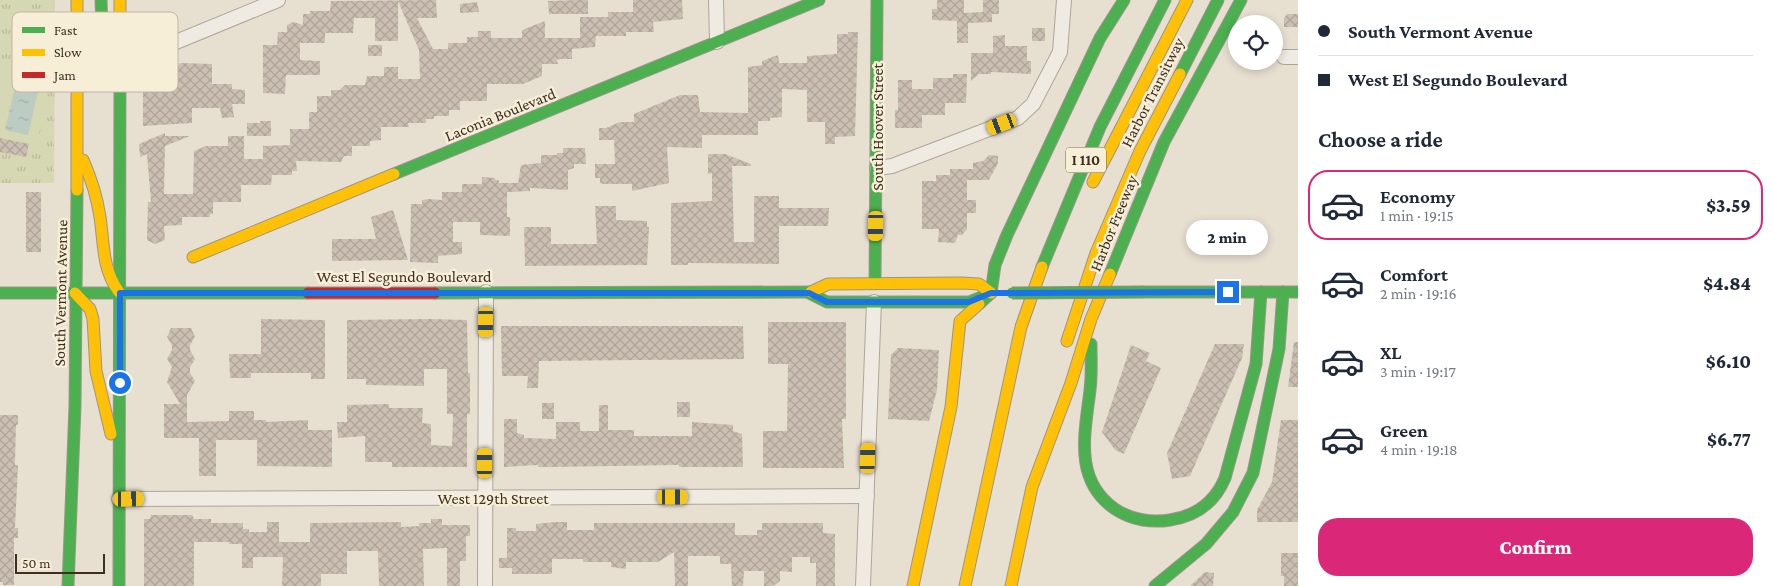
<!DOCTYPE html>
<meta charset="utf-8">
<style>
body{margin:0;font-family:"Crimson Pro",serif;background:#f2f2f3;color:#1f2937;height:100vh;display:flex;flex-direction:column;font-size:19px;white-space:nowrap}
*{box-sizing:border-box;margin:0}
p{font-size:16px;color:#747a83}
.icon{flex:none;width:28px;height:28px;fill:none;stroke:currentColor;stroke-width:2;stroke-linecap:round;stroke-linejoin:round}
.map{position:relative;flex:1;overflow:hidden}
.panel{display:flex;flex-direction:column;background:#fff;width:475px}
.panel>*{flex:none}
.top-card{display:grid;align-content:center;height:110px;padding:0 20px;background:#fff}
.buttons{position:absolute;left:1228px;top:15px;display:grid;gap:10px}
.buttons a{display:grid;place-items:center;width:55px;height:55px;border-radius:50%;background:#fff;box-shadow:0 2px 8px #0003;font-size:25px}
.scale{position:absolute;left:15px;bottom:12px;width:90px;box-sizing:border-box;padding-left:5px;border:2px solid #3d2e20;border-top:0;font-size:14px;line-height:18px;white-space:nowrap;color:#3d2e20;-webkit-text-stroke:4px #f7eed8;paint-order:stroke}
.end{position:absolute;width:22px;height:22px;margin:-11px;border:6px solid #1a73e8;background:#fff;box-shadow:0 0 0 2px #fff}
.from{border-radius:50%}
.bubble{position:absolute;height:35px;border-radius:18px;background:#fff;box-shadow:0 2px 8px #0003;font-size:16px;font-weight:800;line-height:35px;text-align:center}
.car{position:absolute;width:15px;height:30px;margin:-15px -8px;border-radius:6px;box-shadow:0 0 4px 1px #0007;background:linear-gradient(#f5c518 24%,#345 0 40%,#f5c518 0 76%,#345 0 86%,#f5c518 0)}
.top-card b{display:flex;align-items:center;gap:18px;height:48px;font-size:19px}
.top-card b+b{border-top:1px solid #e0e1e3}
.top-card i{width:12px;height:12px;background:#1f2937}
ul{padding:0;list-style:none}
li{display:flex;align-items:center;gap:15px;height:70px;margin:0 10px 8px;padding:0 10px;border:2px solid transparent;border-radius:20px}
li div{flex:1}
li b{display:block;font-size:19px}
li em{font-style:normal;font-weight:800}
li.on{border-color:#db2777}
li>.icon{width:45px;height:45px;stroke-width:1.5}
h2{padding:0 20px;font-size:22px;line-height:60px}
.button{display:flex;gap:10px;margin-top:auto;padding:10px 20px}
.button a{flex:1;height:58px;border-radius:20px;background:#db2777;color:#fff;font-size:20px;font-weight:800;line-height:58px;text-align:center}
main{display:flex;flex:1;min-height:0}
.map>svg:first-child{display:block}
.park{fill:url(#park-tufts)}
.garden{fill:#d6d7b3}
.water{fill:url(#water-ripples)}
.building{fill:url(#building-cross-hatch)}
.lines{fill:none;stroke-linecap:round;stroke-linejoin:round}
.street-casing{stroke:#ada599;stroke-width:16}
.fast-casing{stroke:#9c958a;stroke-width:13}
.slow-casing{stroke:#9c958a;stroke-width:13}
.jam-casing{stroke:#9c958a;stroke-width:13}
.street{stroke:#efebe3;stroke-width:14}
.fast{stroke:#4caf50;stroke-width:11}
.slow{stroke:#ffc107;stroke-width:11}
.jam{stroke:#c62828;stroke-width:11}
.fast-bridge-casing{stroke:#928b80;stroke-width:13;stroke-linecap:butt}
.fast-bridge{stroke:#4caf50;stroke-width:11}
.route{stroke:#1a73e8;stroke-width:6}
.labels{text-anchor:middle;stroke-width:5;stroke-linejoin:round;paint-order:stroke}
.shield{fill:#f7eed8;stroke:#756857;stroke-width:1}
.shield-label{font-size:15px;font-weight:bold;fill:#3d2e20}
.street-label{font-size:16px;fill:#3d2e20;stroke:#f7eed8}
.key{fill:#f7eed8;stroke:#bfb4a1;stroke-width:1}
.key-label{font-size:14px;fill:#3d2e20}
</style>
<main>
<div class="map">
<svg width="1298" height="586" viewBox="0 0 1298 586">
<defs>
<pattern id="park-tufts" width="24" height="20" patternUnits="userSpaceOnUse" patternTransform="scale(1.25)"><rect width="24" height="20" fill="#d6d7b3"/><path d="M3 7l-1-3M5 7V3M7 7l1-3M15 17l-1-3M17 17v-4M19 17l1-3" fill="none" stroke="#b9b99a"/></pattern>
<pattern id="water-ripples" width="26" height="14" patternUnits="userSpaceOnUse" patternTransform="scale(1.25)"><rect width="26" height="14" fill="#bcccc2"/><path d="M2 4q2-2 4 0t4 0M15 11q2-2 4 0t4 0" fill="none" stroke="#a2b0a6"/></pattern>
<pattern id="building-cross-hatch" width="8" height="8" patternUnits="userSpaceOnUse" patternTransform="scale(1.25)"><rect width="8" height="8" fill="#cbbfb2"/><path d="M0 0l8 8M0 8l8-8" fill="none" stroke="#afa499"/></pattern>
</defs>
<rect width="100%" height="100%" fill="#e7e0d1"/>
<!-- park -->
<polygon class="park" points="0,0 55,0 54,183 0,183"/>
<!-- garden -->
<polygon class="garden" points="5,73 50,83 36,148 29,147 26,157 0,152 0,77 4,78"/>
<!-- water -->
<polygon class="water" points="15,87 38,92 28,135 5,130"/>
<!-- building -->
<g class="building">
<polygon points="436,0 437,18 417,18 433,49 448,49 448,43 467,43 467,37 478,37 478,31 491,31 491,38 522,38 522,30 545,21 545,38 580,38 580,17 608,17 608,12 633,12 633,0 682,0 683,19 653,22 654,32 626,32 626,36 596,36 595,47 572,49 572,59 560,59 557,60 558,64 542,64 542,76 523,84 487,84 487,101 460,101 460,110 449,110 449,116 434,116 434,119 426,119 426,123 408,123 409,127 381,127 381,140 370,141 370,146 352,146 352,156 344,156 341,162 296,161 297,171 292,171 292,175 272,175 271,185 241,185 241,202 213,202 213,214 210,214 210,217 182,217 182,225 164,226 165,240 155,244 147,240 148,202 151,202 147,154 140,157 139,144 165,133 165,136 190,136 165,146 164,194 193,194 194,151 206,146 228,146 228,136 244,136 244,159 263,159 263,146 290,145 290,129 309,129 309,112 317,112 317,96 331,96 331,90 340,90 345,85 365,85 367,76 384,76 384,67 398,67 398,79 420,79 419,50 398,1 398,41 375,41 375,18 354,18 353,33 325,33 325,43 300,43 300,60 320,61 320,75 286,75 285,94 263,93 263,45 277,45 278,32 287,32 287,25 293,22 303,25 303,14 310,14 310,11 330,11 331,1"/>
<polygon points="576,0 588,0 588,14 549,14 548,1"/>
<polygon points="937,0 964,0 964,13 983,12 983,0 999,0 999,14 992,14 992,22 968,23 968,43 957,43 957,21 932,20 932,9 937,9"/>
<polygon points="477,2 479,12 460,13 460,4"/>
<polygon points="1287,14 1298,14 1298,27 1284,27 1284,18"/>
<rect x="1032" y="28" width="13" height="13"/>
<polygon points="848,32 858,32 855,136 835,137 835,144 825,144 825,122 807,122 807,90 782,89 782,117 770,118 770,121 758,121 758,135 702,135 702,148 667,147 669,183 632,191 632,184 604,184 600,183 600,178 595,178 595,164 615,164 614,140 599,140 599,128 606,128 620,122 634,122 634,114 680,95 698,95 700,112 748,113 748,67 762,65 762,61 778,55 779,63 807,63 807,56 837,54 837,34 848,34"/>
<polygon points="1005,35 1005,46 1027,46 1027,61 1031,61 1031,74 991,72 991,74 979,74 971,81 971,53 993,53 993,36"/>
<rect x="368" y="45" width="14" height="11"/>
<polygon points="180,63 212,64 212,84 232,84 232,89 245,90 245,104 232,104 234,117 222,118 220,108 192,108 192,123 143,126 143,79 154,76 154,71 169,71 169,67 177,67"/>
<polygon points="953,74 967,74 966,103 945,103 945,115 922,115 922,128 895,128 895,110 898,110 898,80 912,80 912,89 933,89 933,78 953,78"/>
<polygon points="260,121 271,121 271,136 247,136 247,123 260,123"/>
<polygon points="0,138 29,144 26,157 0,152"/>
<polygon points="563,148 585,148 586,164 574,164 574,168 568,170 568,190 530,188 530,191 507,192 507,217 510,217 510,236 480,235 480,222 453,222 453,242 462,242 462,254 438,256 438,263 410,262 411,204 422,204 422,200 429,199 442,200 442,192 462,192 462,184 482,184 482,177 495,178 495,180 499,180 499,183 518,183 521,165 541,163 541,155 557,155 557,153 563,153"/>
<polygon points="708,154 725,154 751,164 751,166 732,166 734,242 754,242 754,196 779,196 779,208 829,208 828,226 779,226 779,264 688,263 688,265 671,265 671,203 712,201 712,173 708,174"/>
<polygon points="989,155 998,156 998,163 989,180 967,180 967,200 976,200 976,213 967,213 967,229 962,235 958,235 955,243 938,242 939,229 922,229 922,181 936,181 936,175 950,175 950,169 973,169 973,163 983,161"/>
<rect x="26" y="192" width="15" height="60"/>
<polygon points="595,206 616,206 616,220 647,221 647,227 649,227 647,265 525,266 524,227 551,227 551,244 597,244"/>
<polygon points="393,210 408,260 332,261 332,239 376,239 371,217"/>
<polygon points="261,319 325,320 325,379 311,379 311,373 251,373 251,378 230,378 229,354 261,354"/>
<polygon points="429,319 467,320 468,373 470,373 470,414 467,414 467,467 392,467 392,462 365,462 365,436 338,438 337,422 347,422 347,405 389,404 389,408 423,408 422,423 431,424 431,445 452,446 453,414 447,414 447,369 424,369 424,386 366,385 366,379 347,379 347,320"/>
<polygon points="768,322 846,322 846,419 842,419 844,468 763,468 763,431 787,431 788,364 768,364"/>
<polygon points="501,326 743,326 744,359 539,361 538,388 527,388 528,376 502,376"/>
<polygon points="171,328 191,328 195,337 190,345 190,350 195,359 190,367 190,373 195,381 187,395 187,422 229,421 229,411 254,411 254,420 266,420 266,422 308,420 308,430 332,430 332,467 257,466 257,440 216,440 216,476 199,476 199,438 164,438 164,404 180,404 167,382 172,367 167,359 172,350 172,345 167,337"/>
<polygon points="1294,342 1298,342 1298,387 1288,387"/>
<polygon points="1215,344 1244,344 1242,358 1190,476 1172,479 1167,453"/>
<polygon points="1131,345 1150,353 1146,361 1161,368 1124,454 1115,450 1102,432"/>
<polygon points="898,348 939,350 937,390 929,421 888,419 891,355"/>
<rect x="677" y="402" width="13" height="15"/>
<rect x="542" y="403" width="12" height="16"/>
<polygon points="599,405 608,405 608,430 634,430 634,436 692,436 692,422 733,425 733,431 742,434 743,467 679,467 679,465 551,467 538,467 538,465 504,467 504,419 517,419 517,433 524,435 524,438 556,439 556,422 580,422 580,431 599,431"/>
<polygon points="0,415 18,415 18,425 16,425 15,465 18,465 15,528 18,528 18,538 14,538 14,585 3,585 3,582 0,582"/>
<polygon points="1281,420 1298,420 1298,522 1257,522 1257,510 1272,482"/>
<polygon points="151,515 192,515 194,519 211,519 211,523 243,523 243,529 249,529 249,532 267,532 267,522 279,522 279,542 310,542 310,523 401,522 401,527 419,526 419,523 431,523 431,519 442,519 442,525 470,525 470,536 466,536 466,561 460,561 460,586 447,586 447,548 423,549 424,586 379,586 378,551 347,551 347,574 321,574 321,586 282,586 283,557 253,557 253,568 242,568 242,544 229,544 229,542 194,542 194,586 144,586 144,519 150,519"/>
<polygon points="556,522 567,522 567,530 594,530 594,523 735,523 735,535 757,535 757,530 762,530 762,523 823,523 823,533 835,534 835,586 816,586 816,563 810,563 810,557 792,557 792,572 780,571 780,581 773,586 764,586 764,571 744,571 743,586 732,586 731,564 720,564 720,556 688,556 688,586 675,586 674,552 658,562 626,562 626,569 611,567 611,562 583,562 583,559 552,559 552,574 512,574 512,568 499,568 499,558 507,558 507,528 516,528 516,531 536,531 536,524"/>
<polygon points="1281,553 1298,553 1298,586 1284,586 1284,576 1281,576"/>
<polygon points="1205,572 1214,573 1213,586 1190,586"/>
</g>
<g class="lines">
<!-- street casing -->
<g class="street-casing">
<g id="street">
<polyline points="716,0 717,42"/>
<polyline points="1284,57 1298,57"/>
<polyline points="79,86 120,65 278,0"/>
<polyline points="877,168 892,166 1018,118 1033,104 1060,52 1064,0"/>
<polyline points="119,499 867,496"/>
<polyline points="485,586 486,292"/>
<polyline points="863,586 874,302"/>
</g>
</g>
<!-- fast casing -->
<g class="fast-casing">
<g id="fast">
<polyline points="101,0 103,54 106,61 120,65"/>
<polyline points="1180,74 1218,0"/>
<polyline points="394,174 819,0"/>
<polyline points="1042,267 1100,127 1165,0"/>
<polyline points="1110,274 1164,142 1241,0"/>
<polyline points="875,283 877,0"/>
<polyline points="1143,292 1298,292"/>
<polyline points="0,293 308,293"/>
<polyline points="435,293 811,292"/>
<polyline points="809,293 827,302 969,302 989,294"/>
<polyline points="979,304 991,293 995,265 1007,235 1100,38 1124,0"/>
<path d="M1091 344C1091 359 1092 375 1090 390 1085 433 1073 480 1115 509 1131 520 1152 523 1170 520 1196 516 1215 502 1225 478L1256 364 1261 292"/>
<polyline points="68,586 75,406 77,190"/>
<polyline points="119,586 120,65"/>
<polyline points="1155,586 1206,544 1233,512 1253,473 1279,349 1283,292"/>
</g>
</g>
<!-- slow casing -->
<g class="slow-casing">
<g id="slow">
<polyline points="120,65 120,0"/>
<path d="M83 160C91 178 97 197 100 217 104 244 102 269 119 292"/>
<polyline points="1093,182 1187,0"/>
<polyline points="77,190 77,0"/>
<polyline points="193,257 394,174"/>
<polyline points="811,292 828,284 961,283 979,284 991,293"/>
<polyline points="75,293 90,309 93,319 96,371 111,434"/>
<polyline points="1067,341 1096,253 1140,151 1180,74"/>
<polyline points="913,586 951,407 960,321 979,304"/>
<polyline points="965,586 1021,327 1042,267"/>
<polyline points="1011,586 1032,487 1071,383 1091,319 1110,274"/>
</g>
</g>
<!-- jam casing -->
<g class="jam-casing">
<polyline id="jam" points="308,293 435,293"/>
</g>
<!-- street -->
<use href="#street" class="street"/>
<!-- fast -->
<use href="#fast" class="fast"/>
<!-- slow -->
<use href="#slow" class="slow"/>
<!-- jam -->
<use href="#jam" class="jam"/>
<!-- fast-bridge casing -->
<g class="fast-bridge-casing">
<polyline id="fast-bridge" points="1012,293 1143,292"/>
</g>
<!-- fast-bridge -->
<use href="#fast-bridge" class="fast-bridge"/>
</g>
<g class="lines">
<!-- route -->
<polyline class="route" points="120,383 120,293 809,293 827,302 969,302 991,293 1228,292"/>
</g>
<g class="labels">
<!-- shield labels -->
<rect class="shield" x="1066" y="147.5" width="40" height="25" rx="4"/>
<g class="shield-label">
<text x="1086" y="165">I 110</text>
</g>
<!-- street labels -->
<g class="street-label">
<text transform="translate(1152 92) rotate(-63)" y="6">Harbor Transitway</text>
<text transform="translate(500 114) rotate(-22)" y="6">Laconia Boulevard</text>
<text transform="translate(877 127) rotate(-90)" y="6">South Hoover Street</text>
<text transform="translate(1113 223) rotate(-68)" y="6">Harbor Freeway</text>
<text x="404" y="282">West El Segundo Boulevard</text>
<text transform="translate(60 293) rotate(-89)" y="6">South Vermont Avenue</text>
<text x="493" y="504">West 129th Street</text>
</g>
</g>
<!-- legend -->
<rect x="12" y="12" width="166" height="80" rx="8" class="key"/>
<rect x="22" y="27" width="23" height="6" fill="#4caf50"/>
<rect x="22" y="49" width="23" height="7" fill="#ffc107"/>
<rect x="22" y="72" width="23" height="6" fill="#c62828"/>
<g class="key-label">
<text x="54" y="35">Fast</text>
<text x="54" y="57">Slow</text>
<text x="54" y="80">Jam</text>
</g>
</svg>
<div class="buttons">
<a><svg class="icon" aria-label="locate" viewBox="0 0 24 24"><circle cx="12" cy="12" r="6"/><path d="M12 2v4M12 18v4M2 12h4M18 12h4"/></svg></a>
</div>
<div class="scale">50 m</div>
<i class="end from" style="left:120px;top:383px"></i>
<i class="end" style="left:1228px;top:292px"></i>
<div class="bubble" style="left:1186px;top:220px;width:82px">2 min</div>
<i class="car" style="left:1002px;top:124px;rotate:249deg"></i>
<i class="car" style="left:876px;top:226px;rotate:181deg"></i>
<i class="car" style="left:486px;top:322px;rotate:181deg"></i>
<i class="car" style="left:868px;top:458px;rotate:2deg"></i>
<i class="car" style="left:485px;top:463px;rotate:0deg"></i>
<i class="car" style="left:673px;top:497px;rotate:90deg"></i>
<i class="car" style="left:129px;top:499px;rotate:89deg"></i>
</div>
<section class="panel">
<div class="top-card">
<b><i class="from"></i>South Vermont Avenue</b>
<b><i></i>West El Segundo Boulevard</b>
</div>
<h2>Choose a ride</h2>
<ul>
<li class="on"><svg class="icon" aria-label="car" viewBox="0 0 24 24"><path d="M5 17H2v-5l4-1 3-4h7l3 4 3 1v5h-3M9 17h6M6 11h13"/><circle cx="7" cy="17" r="2"/><circle cx="17" cy="17" r="2"/></svg><div><b>Economy</b><p>1 min · 19:15</p></div><em>$3.59</em></li>
<li><svg class="icon" aria-label="car" viewBox="0 0 24 24"><path d="M5 17H2v-5l4-1 3-4h7l3 4 3 1v5h-3M9 17h6M6 11h13"/><circle cx="7" cy="17" r="2"/><circle cx="17" cy="17" r="2"/></svg><div><b>Comfort</b><p>2 min · 19:16</p></div><em>$4.84</em></li>
<li><svg class="icon" aria-label="car" viewBox="0 0 24 24"><path d="M5 17H2v-5l4-1 3-4h7l3 4 3 1v5h-3M9 17h6M6 11h13"/><circle cx="7" cy="17" r="2"/><circle cx="17" cy="17" r="2"/></svg><div><b>XL</b><p>3 min · 19:17</p></div><em>$6.10</em></li>
<li><svg class="icon" aria-label="car" viewBox="0 0 24 24"><path d="M5 17H2v-5l4-1 3-4h7l3 4 3 1v5h-3M9 17h6M6 11h13"/><circle cx="7" cy="17" r="2"/><circle cx="17" cy="17" r="2"/></svg><div><b>Green</b><p>4 min · 19:18</p></div><em>$6.77</em></li>
</ul>
<div class="button"><a>Confirm</a></div>
</section>
</main>
